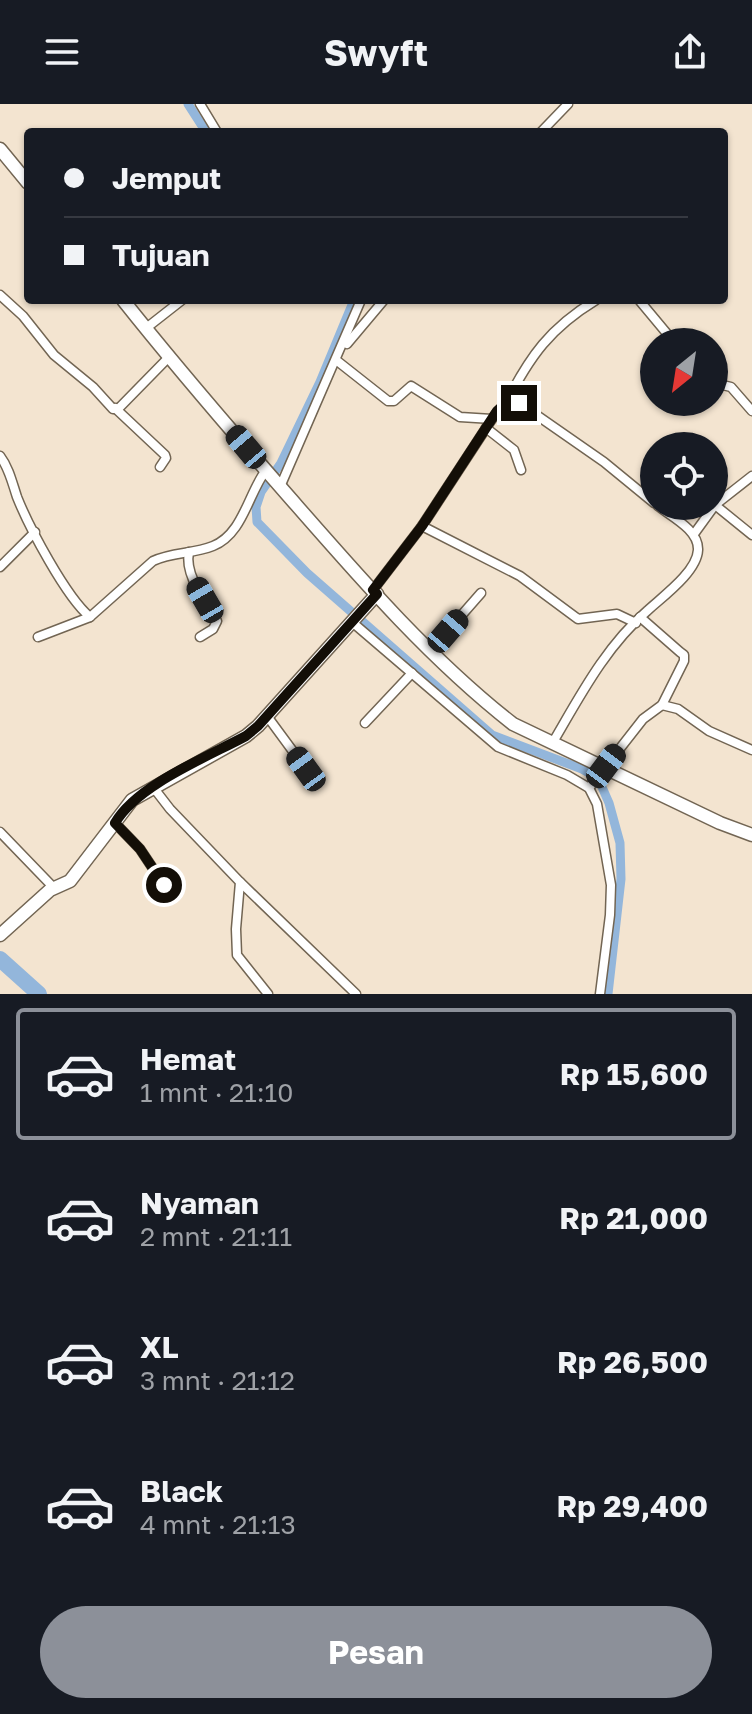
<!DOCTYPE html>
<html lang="id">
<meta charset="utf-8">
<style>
body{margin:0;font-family:"Golos Text",sans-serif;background:#242831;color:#f1f3f6;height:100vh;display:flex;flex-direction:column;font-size:30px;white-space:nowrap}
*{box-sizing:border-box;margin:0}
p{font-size:26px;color:#9ea1a6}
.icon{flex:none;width:44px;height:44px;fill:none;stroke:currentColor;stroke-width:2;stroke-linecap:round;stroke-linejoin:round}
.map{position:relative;height:890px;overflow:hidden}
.details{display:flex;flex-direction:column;background:#171b24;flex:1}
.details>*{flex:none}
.banner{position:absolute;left:24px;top:24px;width:704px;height:176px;border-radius:8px;box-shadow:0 2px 6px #0004;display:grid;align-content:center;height:176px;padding:0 40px;background:#171b24}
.needle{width:52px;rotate:210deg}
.fabs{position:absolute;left:640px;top:224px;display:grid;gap:16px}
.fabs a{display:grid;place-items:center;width:88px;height:88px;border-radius:50%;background:#171b24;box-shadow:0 2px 6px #0004;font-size:40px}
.end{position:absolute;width:36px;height:36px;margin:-18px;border:10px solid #130e07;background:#fff;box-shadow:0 0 0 4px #fff}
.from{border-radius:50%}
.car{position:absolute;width:24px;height:48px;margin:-24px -12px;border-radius:10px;box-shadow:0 0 6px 2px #0007;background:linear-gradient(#222 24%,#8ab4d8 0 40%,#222 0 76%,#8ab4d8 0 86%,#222 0)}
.banner b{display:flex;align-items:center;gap:28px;height:76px;font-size:30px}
.banner b+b{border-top:2px solid #363941}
.banner i{width:20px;height:20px;background:#f1f3f6}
ul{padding:14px 0 0;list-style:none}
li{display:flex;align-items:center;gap:24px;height:132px;margin:0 16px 12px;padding:0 24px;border:4px solid transparent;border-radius:8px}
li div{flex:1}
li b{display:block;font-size:30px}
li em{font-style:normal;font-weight:700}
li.active{border-color:#8c9099}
li>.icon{width:72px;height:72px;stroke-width:1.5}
.cta{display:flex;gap:16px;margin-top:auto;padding:16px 40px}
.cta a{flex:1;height:92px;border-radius:48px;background:#8c9099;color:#fff;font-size:32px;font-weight:700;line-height:92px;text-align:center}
header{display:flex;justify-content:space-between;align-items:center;height:104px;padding:0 40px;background:#171b24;font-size:36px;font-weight:700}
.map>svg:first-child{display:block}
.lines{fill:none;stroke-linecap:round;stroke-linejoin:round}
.canal{stroke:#93b6db;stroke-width:9}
.river{stroke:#93b6db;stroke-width:16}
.minor-casing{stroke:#726553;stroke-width:11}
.secondary-casing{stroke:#726553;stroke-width:15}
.minor{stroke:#fff;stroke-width:8}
.secondary{stroke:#fff;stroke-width:12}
.route{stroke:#130e07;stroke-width:10}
</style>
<header><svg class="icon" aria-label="menu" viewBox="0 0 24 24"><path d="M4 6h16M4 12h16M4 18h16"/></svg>Swyft<svg class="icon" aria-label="share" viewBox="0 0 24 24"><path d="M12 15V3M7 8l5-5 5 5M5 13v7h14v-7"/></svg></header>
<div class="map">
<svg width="752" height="890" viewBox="0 0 752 890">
<rect width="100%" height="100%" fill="#f3e4d0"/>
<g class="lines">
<!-- canal -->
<g class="canal">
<polyline points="188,0 206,28"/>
<polyline points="354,196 320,278 281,359 261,388 256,403 257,418 307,469 492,631 582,665 598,674 609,699 620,739 621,775 608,890"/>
</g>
<!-- river -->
<polyline class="river" points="0,855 39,890"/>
<!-- minor casing -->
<g class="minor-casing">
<g id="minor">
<polyline points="200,0 217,28"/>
<polyline points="541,28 568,0"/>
<polyline points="0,191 23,212 54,251 93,283 113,305 119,304 169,253"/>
<polyline points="639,196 674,238"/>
<polyline points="145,225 182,196"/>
<polyline points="347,240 384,196"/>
<polyline points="336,256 388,297 394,297 411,282 460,313 492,315"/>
<polyline points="714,279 731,283 752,307"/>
<path d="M506 299C530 252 550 224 596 196"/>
<polyline points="115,304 165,351 166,354 160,363"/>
<polyline points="486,324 514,346 521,366"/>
<path d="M0 352C9 364 12 378 17 393 29 423 66 493 90 513L153 457C172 448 193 450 213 442 243 430 248 390 266 366"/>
<polyline points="280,383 361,196"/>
<polyline points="715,401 752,431"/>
<polyline points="422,422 520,472 578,515 617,510 636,519"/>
<polyline points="694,430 715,401 752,372"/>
<path d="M189 448C184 471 206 498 217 517L213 525 200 533"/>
<polyline points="0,463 35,428"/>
<path d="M373 486 422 422 492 315C501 302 509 293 525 303L604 358 654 399"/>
<polyline points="352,518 498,643 567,671 589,684 597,700 611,781 610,811 600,890"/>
<polyline points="38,533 90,513"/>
<polyline points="431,546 481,489"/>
<polyline points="662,601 678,605 709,627 752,646"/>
<polyline points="267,612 306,665"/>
<polyline points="365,619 412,569"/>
<path d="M553 638C580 592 606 542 647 507 662 493 697 468 698 446 699 426 672 413 658 402"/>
<polyline points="153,683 170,705 240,778 236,825 237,851 268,890"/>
<polyline points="589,684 643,615 662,601 684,557 684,551 680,548 640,513"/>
<polyline points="115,719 140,745 164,781"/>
<polyline points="0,728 54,784"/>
<polyline points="240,778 356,890"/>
</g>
</g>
<!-- secondary casing -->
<g class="secondary-casing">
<g id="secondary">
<polyline points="0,45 28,79"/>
<path d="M123 196C177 264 234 330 291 395 360 474 430 555 513 620L720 719 752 731"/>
<polyline points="0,831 50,786 70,777 132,696 246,632 258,622 377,490"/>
</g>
</g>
<!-- minor -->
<use href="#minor" class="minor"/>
<!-- secondary -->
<use href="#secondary" class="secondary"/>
</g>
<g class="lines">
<!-- route -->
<path class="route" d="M164 781 140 745 115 719C137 681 207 653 246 632L258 622 377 490 373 486 422 422 497 307 506 299H519"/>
</g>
</svg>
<div class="fabs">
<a><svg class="needle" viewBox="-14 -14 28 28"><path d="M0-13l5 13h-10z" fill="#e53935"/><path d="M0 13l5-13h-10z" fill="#9ea1a6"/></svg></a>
<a><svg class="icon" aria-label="locate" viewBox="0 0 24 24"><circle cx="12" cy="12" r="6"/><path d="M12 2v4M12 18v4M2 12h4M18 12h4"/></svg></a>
</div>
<i class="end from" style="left:164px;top:781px"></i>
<i class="end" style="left:519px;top:299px"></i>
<i class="car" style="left:246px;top:343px;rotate:320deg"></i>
<i class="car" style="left:205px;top:496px;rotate:330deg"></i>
<i class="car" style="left:448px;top:527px;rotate:41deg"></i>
<i class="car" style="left:606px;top:662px;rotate:37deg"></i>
<i class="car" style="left:306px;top:665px;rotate:324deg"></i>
<div class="banner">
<b><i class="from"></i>Jemput</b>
<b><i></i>Tujuan</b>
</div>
</div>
<section class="details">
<ul>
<li class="active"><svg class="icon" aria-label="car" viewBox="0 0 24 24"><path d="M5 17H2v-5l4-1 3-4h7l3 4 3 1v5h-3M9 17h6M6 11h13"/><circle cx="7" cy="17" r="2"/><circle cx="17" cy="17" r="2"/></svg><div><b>Hemat</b><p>1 mnt · 21:10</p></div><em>Rp 15,600</em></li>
<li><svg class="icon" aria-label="car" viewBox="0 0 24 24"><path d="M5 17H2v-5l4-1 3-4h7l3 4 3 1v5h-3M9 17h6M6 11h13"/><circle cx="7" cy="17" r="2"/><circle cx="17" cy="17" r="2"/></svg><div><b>Nyaman</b><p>2 mnt · 21:11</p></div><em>Rp 21,000</em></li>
<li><svg class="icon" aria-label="car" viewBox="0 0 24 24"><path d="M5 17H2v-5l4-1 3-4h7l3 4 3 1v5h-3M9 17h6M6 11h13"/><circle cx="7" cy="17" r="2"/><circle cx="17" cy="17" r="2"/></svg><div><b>XL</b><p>3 mnt · 21:12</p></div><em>Rp 26,500</em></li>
<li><svg class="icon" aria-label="car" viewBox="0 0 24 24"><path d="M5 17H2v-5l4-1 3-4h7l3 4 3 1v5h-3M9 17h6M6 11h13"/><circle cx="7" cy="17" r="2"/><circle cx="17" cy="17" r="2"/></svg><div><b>Black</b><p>4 mnt · 21:13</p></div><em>Rp 29,400</em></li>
</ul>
<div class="cta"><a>Pesan</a></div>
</section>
